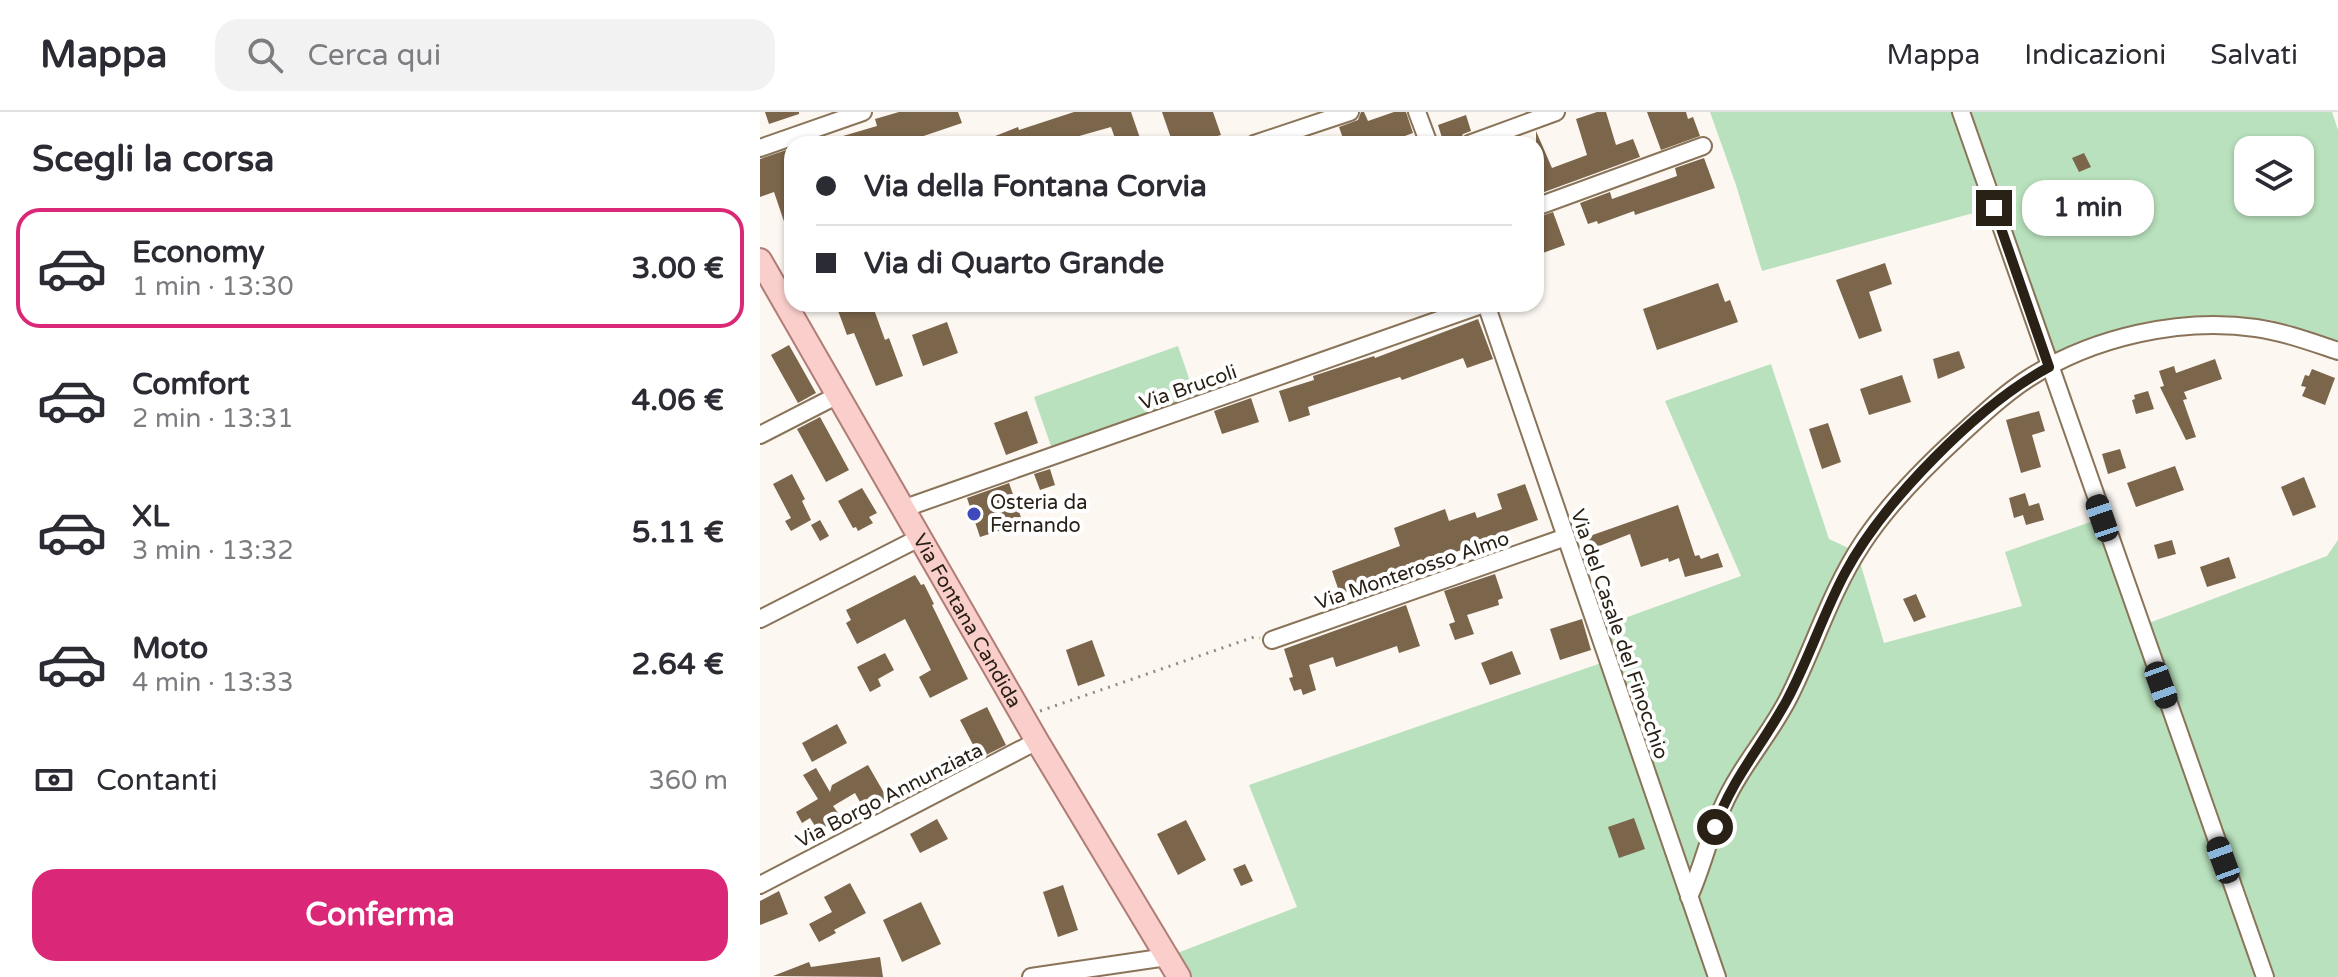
<!DOCTYPE html>
<html lang="it">
<meta charset="utf-8">
<style>
body{margin:0;font-family:"Varela Round",sans-serif;background:#f2f2f3;color:#2b2b33;height:100vh;display:flex;flex-direction:column;font-size:30px;white-space:nowrap}
*{box-sizing:border-box;margin:0}
p{font-size:26px;color:#7c7c81}
.icon{flex:none;width:44px;height:44px;fill:none;stroke:currentColor;stroke-width:2;stroke-linecap:round;stroke-linejoin:round}
.map{position:relative;flex:1;overflow:hidden}
.side{display:flex;flex-direction:column;background:#fff;width:760px}
.side>*{flex:none}
.hud{position:absolute;left:24px;top:24px;width:760px;height:176px;border-radius:24px;box-shadow:0 2px 6px #0004;display:grid;align-content:center;height:176px;padding:0 32px;background:#fff}
.buttons{position:absolute;left:1474px;top:24px;display:grid;gap:16px}
.buttons a{display:grid;place-items:center;width:80px;height:80px;border-radius:16px;background:#fff;box-shadow:0 2px 6px #0004;font-size:40px}
.end{position:absolute;width:36px;height:36px;margin:-18px;border:10px solid #2a2116;background:#fff;box-shadow:0 0 0 4px #fff}
.from{border-radius:50%}
.bubble{position:absolute;height:56px;border-radius:24px;background:#fff;box-shadow:0 2px 6px #0004;font-size:26px;font-weight:800;line-height:56px;text-align:center}
.car{position:absolute;width:24px;height:48px;margin:-24px -12px;border-radius:10px;box-shadow:0 0 6px 2px #0007;background:linear-gradient(#222 24%,#8ab4d8 0 40%,#222 0 76%,#8ab4d8 0 86%,#222 0)}
.hud b{display:flex;align-items:center;gap:28px;height:76px;font-size:30px}
.hud b+b{border-top:2px solid #e1e1e2}
.hud i{width:20px;height:20px;background:#2b2b33}
ul{padding:0;list-style:none}
li{display:flex;align-items:center;gap:24px;height:120px;margin:0 16px 12px;padding:0 16px;border:4px solid transparent;border-radius:24px}
li div{flex:1}
li b{display:block;font-size:30px}
li em{font-style:normal;font-weight:800}
li.selected{border-color:#db2777}
li>.icon{width:72px;height:72px;stroke-width:1.5}
h2{padding:0 32px;font-size:36px;line-height:96px}
.pay{display:flex;align-items:center;gap:20px;height:88px;padding:0 32px;font-size:30px}
.pay p{margin-inline-start:auto}
.cta{display:flex;gap:16px;margin-top:auto;padding:16px 32px}
.cta a{flex:1;height:92px;border-radius:24px;background:#db2777;color:#fff;font-size:32px;font-weight:800;line-height:92px;text-align:center}
header{display:flex;align-items:center;gap:48px;box-sizing:border-box;height:112px;padding:0 40px;background:#fff;border-bottom:2px solid #e1e1e2}
header strong{font-size:38px}
nav{display:flex;gap:44px;margin-inline-start:auto;font-size:28px}
.search{width:560px;height:72px;background:#f2f2f3;display:flex;align-items:center;gap:20px;box-sizing:border-box;padding:0 28px;border-radius:24px;color:#7c7c81;font-size:30px}
main{display:flex;flex:1;min-height:0}
.map>svg:first-child{display:block}
.green{fill:#b9e1bd;fill-rule:evenodd}
.building{fill:#7b654b}
.lines{fill:none;stroke-linecap:round;stroke-linejoin:round}
.minor-casing{stroke:#8a7459;stroke-width:20}
.major-casing{stroke:#af7d75;stroke-width:26}
.path{stroke:#918a81;stroke-width:3;stroke-dasharray:2 6;stroke-linecap:butt}
.minor{stroke:#fff;stroke-width:16}
.major{stroke:#facecb;stroke-width:22}
.route{stroke:#2a2116;stroke-width:10}
.poi-dot{fill:#3f48bc;stroke:#fff;stroke-width:3}
.labels{text-anchor:middle;stroke-width:8;stroke-linejoin:round;paint-order:stroke}
.street-label{font-size:20px;fill:#2a2116;stroke:#fff}
.poi-label{font-size:20px;fill:#2a2116;stroke:#fff;text-anchor:start}
</style>
<header>
<strong>Mappa</strong>
<div class="search"><svg class="icon" aria-label="search" viewBox="0 0 24 24"><circle cx="10" cy="10" r="6"/><path d="M15 15l6 6"/></svg>Cerca qui</div>
<nav><a>Mappa</a><a>Indicazioni</a><a>Salvati</a></nav>
</header>
<main>
<section class="side">
<h2>Scegli la corsa</h2>
<ul>
<li class="selected"><svg class="icon" aria-label="car" viewBox="0 0 24 24"><path d="M5 17H2v-5l4-1 3-4h7l3 4 3 1v5h-3M9 17h6M6 11h13"/><circle cx="7" cy="17" r="2"/><circle cx="17" cy="17" r="2"/></svg><div><b>Economy</b><p>1 min · 13:30</p></div><em>3.00 €</em></li>
<li><svg class="icon" aria-label="car" viewBox="0 0 24 24"><path d="M5 17H2v-5l4-1 3-4h7l3 4 3 1v5h-3M9 17h6M6 11h13"/><circle cx="7" cy="17" r="2"/><circle cx="17" cy="17" r="2"/></svg><div><b>Comfort</b><p>2 min · 13:31</p></div><em>4.06 €</em></li>
<li><svg class="icon" aria-label="car" viewBox="0 0 24 24"><path d="M5 17H2v-5l4-1 3-4h7l3 4 3 1v5h-3M9 17h6M6 11h13"/><circle cx="7" cy="17" r="2"/><circle cx="17" cy="17" r="2"/></svg><div><b>XL</b><p>3 min · 13:32</p></div><em>5.11 €</em></li>
<li><svg class="icon" aria-label="car" viewBox="0 0 24 24"><path d="M5 17H2v-5l4-1 3-4h7l3 4 3 1v5h-3M9 17h6M6 11h13"/><circle cx="7" cy="17" r="2"/><circle cx="17" cy="17" r="2"/></svg><div><b>Moto</b><p>4 min · 13:33</p></div><em>2.64 €</em></li>
</ul>
<div class="pay"><svg class="icon" aria-label="cash" viewBox="0 0 24 24"><path d="M3 7h18v10H3z"/><circle cx="12" cy="12" r="2"/></svg>Contanti<p>360 m</p></div>
<div class="cta"><a>Conferma</a></div>
</section>
<div class="map">
<svg width="1578" height="865" viewBox="0 0 1578 865">
<rect width="100%" height="100%" fill="#fcf7f1"/>
<!-- green -->
<g class="green">
<polygon points="950,0 1194,0 1228,97 1002,159 976,73"/>
<path d="M1208 0H1572L1578 18V230L1512 208 1473 205 1383 211 1300 243 1293 242ZM1488 38H1540V90H1488Z"/>
<polygon points="418,234 436,287 292,337 274,285"/>
<polygon points="1011,252 1069,427 1097,440 1124,531 1262,494 1245,440 1342,406 1381,514 1567,444 1578,428 1578,865 419,865 407,845 537,795 489,673 847,549 837,516 981,464 905,289"/>
</g>
<!-- building -->
<g class="building">
<polygon points="5,0 39,0 39,2 9,12"/>
<polygon points="139,0 198,0 202,11 140,32 67,32 66,29 117,14 115,7"/>
<polygon points="314,0 371,0 382,32 357,32 351,15 291,32 215,32 258,15 259,18"/>
<polygon points="402,0 453,0 461,23 443,28 442,24 413,32"/>
<polygon points="601,0 604,0 608,9 634,0 646,0 653,21 623,32 585,32 579,15 598,8"/>
<polygon points="837,0 846,0 856,33 873,27 880,45 776,83 776,19 792,56 827,43 816,7"/>
<polygon points="887,0 926,0 928,7 933,5 940,24 901,38"/>
<polygon points="706,3 711,19 703,22 698,32 684,32 678,13"/>
<polygon points="32,36 32,127 30,127 14,80 0,85 0,47"/>
<polygon points="1324,41 1331,55 1319,60 1312,46"/>
<polygon points="944,46 955,76 875,103 874,99 838,112 837,109 828,112 820,91 850,80 852,87 917,64 915,56"/>
<polygon points="793,100 805,133 780,142 776,132 776,106"/>
<polygon points="1125,151 1132,172 1109,180 1122,219 1099,227 1076,168"/>
<polygon points="958,171 965,190 970,188 978,210 897,238 883,197"/>
<polygon points="87,192 112,192 125,228 129,226 143,264 116,274 94,221 87,223 77,196"/>
<polygon points="718,207 733,247 707,256 703,246 642,268 640,265 548,295 550,303 529,310 519,279 554,268 553,264 614,244 615,246"/>
<polygon points="187,210 198,241 163,254 152,223"/>
<polygon points="29,233 56,281 38,291 11,243"/>
<polygon points="1199,239 1205,256 1178,267 1173,247"/>
<polygon points="1455,247 1462,267 1424,280 1427,287 1423,288 1436,325 1426,328 1400,275 1404,274 1399,259 1414,254 1416,261"/>
<polygon points="1552,257 1575,266 1565,293 1542,284 1546,275 1541,274 1545,263 1549,264"/>
<polygon points="1142,263 1151,290 1109,303 1100,277"/>
<polygon points="1388,279 1394,297 1376,302 1372,288 1375,287 1374,283"/>
<polygon points="491,286 499,310 462,322 454,299"/>
<polygon points="267,299 278,331 246,343 234,311"/>
<polygon points="1279,299 1285,319 1272,323 1281,355 1261,361 1246,308"/>
<polygon points="60,305 89,358 66,370 37,317"/>
<polygon points="1068,311 1081,350 1062,357 1049,317"/>
<polygon points="1360,337 1366,356 1348,362 1342,342"/>
<polygon points="1415,354 1424,378 1376,395 1367,371"/>
<polygon points="290,357 295,373 280,378 274,362"/>
<polygon points="32,362 45,387 42,389 51,408 31,419 25,409 31,406 13,372"/>
<polygon points="1544,365 1556,395 1533,404 1521,375"/>
<polygon points="249,371 263,411 220,425 207,386"/>
<polygon points="765,372 778,408 733,424 734,429 716,435 715,433 580,482 572,459 640,434 634,416 685,397 689,409 715,400 717,406 742,397 737,382"/>
<polygon points="102,376 117,401 109,405 113,411 98,419 96,415 93,416 78,389"/>
<polygon points="1265,381 1269,394 1279,391 1284,408 1266,413 1263,403 1254,406 1249,386"/>
<polygon points="918,393 935,444 939,443 941,447 958,441 963,455 925,465 919,446 909,450 908,446 881,455 870,422 829,438 824,426"/>
<polygon points="60,408 69,424 60,429 51,413"/>
<polygon points="1412,428 1416,442 1398,447 1394,433"/>
<polygon points="1469,445 1476,466 1447,475 1440,455"/>
<polygon points="735,462 743,486 738,488 739,493 707,503 714,522 695,528 689,512 695,510 684,479"/>
<polygon points="155,463 161,473 164,472 174,492 172,493 208,567 170,586 159,565 171,558 145,507 97,532 86,511 91,508 86,498"/>
<polygon points="1156,482 1166,505 1154,510 1143,487"/>
<polygon points="646,493 660,534 639,541 637,534 576,555 573,545 549,553 556,578 543,583 541,577 534,579 529,566 533,565 524,537"/>
<polygon points="822,507 831,538 800,548 790,517"/>
<polygon points="332,528 345,564 318,574 306,538"/>
<polygon points="752,539 761,562 730,573 721,551"/>
<polygon points="125,541 134,558 118,567 121,574 110,580 97,555"/>
<polygon points="227,595 246,633 220,646 200,608"/>
<polygon points="77,612 87,631 52,650 42,631"/>
<polygon points="108,653 127,686 105,699 95,681 73,694 81,705 58,719 50,706 42,711 36,700 58,687 43,663 56,656 70,680 72,673"/>
<polygon points="874,706 885,737 859,746 848,715"/>
<polygon points="177,707 188,727 160,741 150,722"/>
<polygon points="426,708 446,748 418,763 397,722"/>
<polygon points="485,752 493,769 481,774 473,757"/>
<polygon points="90,771 106,801 74,818 76,821 59,830 49,812 72,800 64,785"/>
<polygon points="303,773 318,818 298,825 283,780"/>
<polygon points="19,779 28,802 0,813 0,789"/>
<polygon points="161,790 181,832 142,850 123,808"/>
<polygon points="120,845 123,865 13,864 49,850 51,855"/>
</g>
<g class="lines">
<!-- minor casing -->
<g class="minor-casing">
<g id="minor">
<polyline points="657,0 669,32"/>
<polyline points="1201,0 1505,865"/>
<polyline points="494,32 590,0"/>
<polyline points="709,32 796,0"/>
<polyline points="0,36 103,0"/>
<polyline points="776,95 943,34"/>
<polyline points="726,192 957,865"/>
<polyline points="0,323 80,282"/>
<polyline points="145,396 724,192"/>
<polyline points="0,507 161,425"/>
<polyline points="512,528 806,425"/>
<polyline points="0,773 277,629"/>
<path d="M929 785C943 754 949 723 963 694 980 655 1010 623 1029 585 1054 535 1071 479 1102 432 1128 392 1164 356 1199 324 1221 304 1244 282 1269 266 1333 225 1421 205 1496 216 1524 220 1551 230 1578 239"/>
<polyline points="271,865 407,845"/>
</g>
</g>
<!-- major casing -->
<g class="major-casing">
<g id="major">
<path id="s1" d="M0 148 277 629 419 865"/>
</g>
</g>
<!-- path -->
<polyline class="path" points="280,599 494,525 500,526"/>
<!-- minor -->
<use href="#minor" class="minor"/>
<!-- major -->
<use href="#major" class="major"/>
</g>
<g class="lines">
<!-- route -->
<path class="route" d="M955 715C971 668 1004 631 1027 588 1049 547 1063 502 1085 461 1123 390 1218 293 1289 255L1234 96"/>
</g>
<!-- markers -->
<circle class="poi-dot" cx="214" cy="402" r="8"/>
<g class="labels">
<!-- street labels -->
<g class="street-label">
<text transform="translate(428 275) rotate(-19)" y="7">Via Brucoli</text>
<text transform="translate(652 458) rotate(-19)" y="7">Via Monterosso Almo</text>
<text dy="7" stroke="none"><textPath href="#s1" startOffset="416">Via Fontana Candida</textPath></text>
<text transform="translate(860 522) rotate(71)" y="7">Via del Casale del Finocchio</text>
<text transform="translate(129 683) rotate(-27)" y="7">Via Borgo Annunziata</text>
</g>
<!-- poi labels -->
<g class="poi-label">
<text x="230" y="397">Osteria da<tspan x="230" dy="23">Fernando</tspan></text>
</g>
</g>
</svg>
<div class="buttons">
<a><svg class="icon" aria-label="layers" viewBox="0 0 24 24"><path d="M12 4l9 5-9 5-9-5zM3 14l9 5 9-5"/></svg></a>
</div>
<i class="end from" style="left:955px;top:715px"></i>
<i class="end" style="left:1234px;top:96px"></i>
<div class="bubble" style="left:1262px;top:68px;width:132px">1 min</div>
<i class="car" style="left:1342px;top:406px;rotate:341deg"></i>
<i class="car" style="left:1401px;top:573px;rotate:160deg"></i>
<i class="car" style="left:1463px;top:748px;rotate:340deg"></i>
<div class="hud">
<b><i class="from"></i>Via della Fontana Corvia</b>
<b><i></i>Via di Quarto Grande</b>
</div>
</div>
</main>
